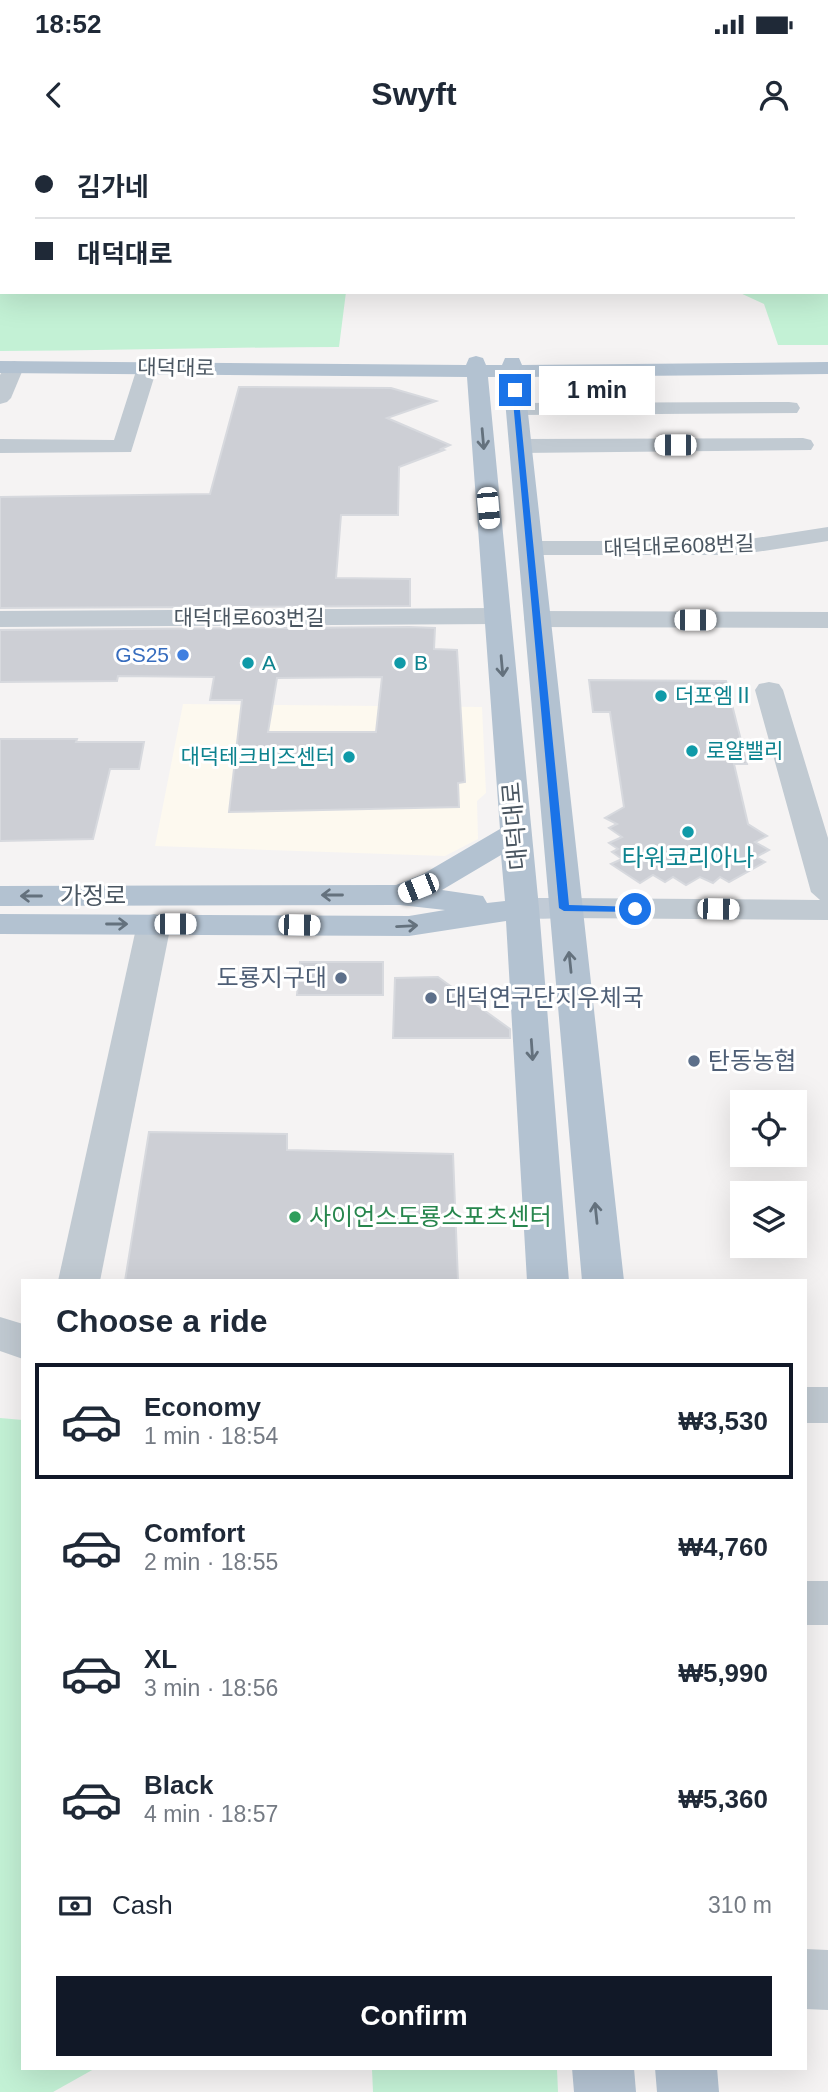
<!DOCTYPE html>
<meta charset="utf-8">
<style>
body{margin:0;font-family:Arial,"Noto Sans KR",sans-serif;background:#f2f2f3;color:#1f2937;height:100vh;display:flex;flex-direction:column;font-size:26px;white-space:nowrap}
*{box-sizing:border-box;margin:0}
p{font-size:23px;color:#747a83}
.icon{flex:none;width:38px;height:38px;fill:none;stroke:currentColor;stroke-width:2;stroke-linecap:round;stroke-linejoin:round}
.map{position:relative;flex:1;overflow:hidden}
.side{position:absolute;left:21px;top:1139px;width:786px;height:791px;display:flex;flex-direction:column;background:#fff;border-radius:0px;box-shadow:0 7px 28px #0002}
.side>*{flex:none}
.guide{position:absolute;left:0px;top:0px;width:830px;height:154px;box-shadow:0 7px 28px #0002;display:grid;align-content:center;height:154px;padding:0 35px;background:#fff}
.buttons{position:absolute;left:730px;top:950px;display:grid;gap:14px}
.buttons a{display:grid;place-items:center;width:77px;height:77px;border-radius:0px;background:#fff;box-shadow:0 7px 28px #0002;font-size:35px}
.end{position:absolute;width:32px;height:32px;margin:-16px;border:9px solid #1a73e8;background:#fff;box-shadow:0 0 0 4px #fff}
.from{border-radius:50%}
.bubble{position:absolute;height:49px;border-radius:0px;background:#fff;box-shadow:0 7px 28px #0002;font-size:23px;font-weight:700;line-height:49px;text-align:center}
.car{position:absolute;width:21px;height:42px;margin:-21px -10px;border-radius:9px;box-shadow:0 0 5px 2px #0007;background:linear-gradient(#fff 24%,#345 0 40%,#fff 0 76%,#345 0 86%,#fff 0)}
.guide b{display:flex;align-items:center;gap:24px;height:66px;font-size:26px}
.guide b+b{border-top:2px solid #e0e1e3}
.guide i{width:18px;height:18px;background:#1f2937}
ul{padding:0;list-style:none}
li{display:flex;align-items:center;gap:21px;height:116px;margin:0 14px 10px;padding:0 21px;border:4px solid transparent;border-radius:0px}
li div{flex:1}
li b{display:block;font-size:26px}
li em{font-style:normal;font-weight:700}
li.selected{border-color:#111827}
li>.icon{width:63px;height:63px;stroke-width:1.5}
h2{padding:0 35px;font-size:32px;line-height:84px}
.pay{display:flex;align-items:center;gap:18px;height:77px;padding:0 35px;font-size:26px}
.pay p{margin-inline-start:auto}
.primary-button{display:flex;gap:14px;margin-top:auto;padding:14px 35px}
.primary-button a{flex:1;height:80px;border-radius:0px;background:#111827;color:#fff;font-size:28px;font-weight:700;line-height:80px;text-align:center}
.status{display:flex;justify-content:space-between;align-items:center;height:49px;padding:0 35px;background:#fff;direction:ltr}
.status svg{height:19px;fill:currentColor}
header{display:flex;justify-content:space-between;align-items:center;height:91px;padding:0 35px;background:#fff;font-size:32px;font-weight:700}
.map>svg:first-child{display:block}
.commercial{fill:#fdf9ef}
.green{fill:#c3f1d5}
.building{fill:#cdcfd5;stroke:#d7d9de;stroke-width:2;fill-rule:evenodd}
.lines{fill:none;stroke-linecap:round;stroke-linejoin:round}
.street{fill:#c1cad2;fill-rule:evenodd}
.secondary{fill:#c1cbd6;fill-rule:evenodd}
.primary{fill:#b3c2d1;fill-rule:evenodd}
.oneway{stroke:#64717d}
.route{fill:#1a73e8}
.shop-dot{fill:#3f7fe0;stroke:#fff;stroke-width:2.5}
.culture-dot{fill:#0f9aa8;stroke:#fff;stroke-width:2.5}
.service-dot{fill:#5c6f8a;stroke:#fff;stroke-width:2.5}
.leisure-dot{fill:#2e9e5b;stroke:#fff;stroke-width:2.5}
.labels{text-anchor:middle;stroke-width:6;stroke-linejoin:round;paint-order:stroke}
.far-street-label{font-size:21px;fill:#4a5661;stroke:#fff}
.far-shop-label{font-size:21px;fill:#366cbe;stroke:#fff;text-anchor:end}
.far-culture-label{font-size:21px;fill:#0d838f;stroke:#fff;text-anchor:start}
.street-label{font-size:24px;fill:#4a5661;stroke:#fff}
.culture-label{font-size:24px;fill:#0d838f;stroke:#fff}
.service-label{font-size:24px;fill:#4e5e75;stroke:#fff;text-anchor:start}
.leisure-label{font-size:24px;fill:#27864d;stroke:#fff;text-anchor:start}
</style>
<div class="status"><b>18:52</b><svg viewBox="0 0 49 12"><path d="M0 12V9h3v3zM5 12V6h3v6zM10 12V3h3v9zM15 12V0h3v12zM26 1h20v11H26zM47 4h2v5h-2z"/></svg></div>
<header><svg class="icon" aria-label="back" viewBox="0 0 24 24"><path d="M15 5l-7 7 7 7"/></svg>Swyft<svg class="icon" aria-label="person" viewBox="0 0 24 24"><circle cx="12" cy="8" r="4"/><path d="M4 21q1-7 8-7t8 7"/></svg></header>
<div class="map">
<svg width="828" height="1952" viewBox="0 0 828 1952">
<rect width="100%" height="100%" fill="#f5f3f3"/>
<!-- commercial -->
<polygon class="commercial" points="183,564 482,567 486,653 477,661 478,699 445,716 155,706"/>
<!-- green -->
<g class="green">
<path d="M0 0H828V66V2H2V152H346L339 207C226 207 113 211 0 211Z"/>
<polygon points="828,148 828,205 778,205 764,164 738,152 828,152"/>
<polygon points="0,1278 23,1280 23,1928 94,1929 53,1952 0,1952"/>
<polygon points="372,1929 557,1929 558,1952 373,1952"/>
</g>
<!-- building -->
<g class="building">
<polygon points="239,247 391,248 436,261 387,278 450,305 441,309 444,310 399,327 398,375 341,375 336,438 410,439 410,466 0,468 0,357 210,354"/>
<path d="M409 487 435 488 434 509 457 510 465 642 458 643 459 667 229 672 242 560H210L214 537 118 536 117 541 0 542V490ZM382 537 376 592H268L277 538Z"/>
<polygon points="589,540 726,541 747,624 734,624 748,684 767,696 755,702 769,710 756,717 765,722 729,742 720,737 713,743 700,737 686,745 673,737 665,742 653,735 640,743 611,724 622,719 612,712 618,709 609,703 622,697 609,688 617,684 605,678 624,667 610,572 593,572"/>
<polygon points="0,599 77,599 76,602 144,602 139,629 110,629 93,699 0,701"/>
<polygon points="300,822 383,822 383,855 297,855"/>
<polygon points="438,837 510,889 510,898 393,898 395,838"/>
<polygon points="149,992 287,994 287,1010 453,1014 458,1141 125,1141"/>
</g>
<g class="lines">
<!-- street -->
<g class="street">
<polygon points="14,221 21,223 24,227 11,258 7,262 0,264 0,235 7,223"/>
<polygon points="147,222 154,224 157,228 131,312 0,313 0,299 114,300 137,228 140,224"/>
<polygon points="789,262 797,263 800,268 797,273 517,275 509,274 506,269 509,264 517,263"/>
<polygon points="803,298 811,300 814,305 811,310 520,313 512,311 509,306 512,301 520,299"/>
<polygon points="828,387 828,401 737,415 530,415 521,413 518,408 521,403 530,401 737,401"/>
<polygon points="498,468 507,470 511,476 507,482 498,484 0,487 0,471"/>
<polygon points="537,471 828,472 828,488 537,487 528,485 524,479 528,473"/>
<polygon points="769,542 779,544 783,550 828,698 828,780 564,778 552,775 547,768 552,761 564,758 820,760 811,752 755,550 759,544"/>
<polygon points="154,774 166,777 171,784 100,1141 58,1141 137,784 142,777"/>
<polygon points="0,1177 23,1184 23,1219 0,1211"/>
<rect x="805" y="1247" width="23" height="36"/>
<rect x="805" y="1441" width="23" height="44"/>
<polygon points="805,1809 828,1810 828,1870 805,1869"/>
</g>
<!-- secondary -->
<path class="secondary" d="M522 758H564L576 761 581 768 576 775C555 780 531 780 510 775L505 768 510 761Z"/>
<!-- primary -->
<g class="primary">
<path d="M476 216 483 218 486 225H502L505 218H519L522 225 828 222V234L524 237 624 1141H582L503 237H488L539 768 569 1141H527L506 781 409 796 0 794V774L409 776 445 770 400 765 0 766V746L396 745 423 734 500 689 467 237 0 233V221L466 225 469 218ZM501 715 505 761 487 763 483 756 442 750Z"/>
<polygon points="572,1928 634,1928 636,1952 574,1952"/>
<polygon points="655,1928 717,1928 719,1952 657,1952"/>
</g>
</g>
<!-- one-way arrows -->
<defs><path id="oneway-shaft" d="M-6 0H5M1.5-3L5.5 0L1.5 3" fill="none" stroke-width="1.6" stroke-linecap="round" stroke-linejoin="round" transform="scale(1.75)"/></defs>
<g class="oneway">
<use href="#oneway-shaft" transform="translate(483 299) rotate(85)"/>
<use href="#oneway-shaft" transform="translate(502 526) rotate(85)"/>
<use href="#oneway-shaft" transform="translate(332 755) rotate(180)"/>
<use href="#oneway-shaft" transform="translate(31 756) rotate(-180)"/>
<use href="#oneway-shaft" transform="translate(117 784)"/>
<use href="#oneway-shaft" transform="translate(407 786) rotate(-3)"/>
<use href="#oneway-shaft" transform="translate(570 822) rotate(-96)"/>
<use href="#oneway-shaft" transform="translate(532 910) rotate(86)"/>
<use href="#oneway-shaft" transform="translate(596 1073) rotate(-96)"/>
</g>
<!-- route -->
<polygon class="route" points="515,248 518,250 569,765 638,767 640,769 635,772 564,771 559,768 512,250"/>
<!-- markers -->
<circle class="shop-dot" cx="183" cy="515" r="7"/>
<g class="culture-dot">
<circle cx="248" cy="523" r="7"/>
<circle cx="400" cy="523" r="7"/>
<circle cx="661" cy="556" r="7"/>
<circle cx="692" cy="611" r="7"/>
<circle cx="349" cy="617" r="7"/>
<circle cx="688" cy="692" r="7"/>
</g>
<g class="service-dot">
<circle cx="341" cy="838" r="7"/>
<circle cx="431" cy="858" r="7"/>
<circle cx="694" cy="921" r="7"/>
</g>
<circle class="leisure-dot" cx="295" cy="1077" r="7"/>
<g class="labels">
<!-- far-street labels -->
<g class="far-street-label">
<text transform="translate(176 228) rotate(1)" y="7">대덕대로</text>
<text transform="translate(679 406) rotate(-2)" y="7">대덕대로608번길</text>
<text x="249" y="485">대덕대로603번길</text>
</g>
<!-- far-shop labels -->
<g class="far-shop-label">
<text x="169" y="522">GS25</text>
</g>
<!-- far-culture labels -->
<g class="far-culture-label">
<text x="262" y="530">A</text>
<text x="414" y="530">B</text>
<text x="675" y="563">더포엠Ⅱ</text>
<text x="706" y="618">로얄밸리</text>
<text x="335" y="624" text-anchor="end">대덕테크비즈센터</text>
</g>
<!-- street labels -->
<g class="street-label">
<text transform="translate(515 686) rotate(-95)" y="8">대덕대로</text>
<text x="93" y="764">가정로</text>
</g>
<!-- culture labels -->
<g class="culture-label">
<text x="688" y="726">타워코리아나</text>
</g>
<!-- service labels -->
<g class="service-label">
<text x="327" y="846" text-anchor="end">도룡지구대</text>
<text x="445" y="866">대덕연구단지우체국</text>
<text x="708" y="929">탄동농협</text>
</g>
<!-- leisure labels -->
<g class="leisure-label">
<text x="309" y="1085">사이언스도룡스포츠센터</text>
</g>
</g>
</svg>
<div class="buttons">
<a><svg class="icon" aria-label="locate" viewBox="0 0 24 24"><circle cx="12" cy="12" r="6"/><path d="M12 2v4M12 18v4M2 12h4M18 12h4"/></svg></a>
<a><svg class="icon" aria-label="layers" viewBox="0 0 24 24"><path d="M12 4l9 5-9 5-9-5zM3 14l9 5 9-5"/></svg></a>
</div>
<i class="end from" style="left:635px;top:769px"></i>
<i class="end" style="left:515px;top:250px"></i>
<div class="bubble" style="left:539px;top:226px;width:116px">1 min</div>
<i class="car" style="left:675px;top:305px;rotate:270deg"></i>
<i class="car" style="left:488px;top:368px;rotate:175deg"></i>
<i class="car" style="left:695px;top:480px;rotate:90deg"></i>
<i class="car" style="left:418px;top:748px;rotate:248deg"></i>
<i class="car" style="left:718px;top:769px;rotate:91deg"></i>
<i class="car" style="left:175px;top:784px;rotate:90deg"></i>
<i class="car" style="left:299px;top:785px;rotate:91deg"></i>
<div class="guide">
<b><i class="from"></i>김가네</b>
<b><i></i>대덕대로</b>
</div>
<section class="side">
<h2>Choose a ride</h2>
<ul>
<li class="selected"><svg class="icon" aria-label="car" viewBox="0 0 24 24"><path d="M5 17H2v-5l4-1 3-4h7l3 4 3 1v5h-3M9 17h6M6 11h13"/><circle cx="7" cy="17" r="2"/><circle cx="17" cy="17" r="2"/></svg><div><b>Economy</b><p>1 min · 18:54</p></div><em>₩3,530</em></li>
<li><svg class="icon" aria-label="car" viewBox="0 0 24 24"><path d="M5 17H2v-5l4-1 3-4h7l3 4 3 1v5h-3M9 17h6M6 11h13"/><circle cx="7" cy="17" r="2"/><circle cx="17" cy="17" r="2"/></svg><div><b>Comfort</b><p>2 min · 18:55</p></div><em>₩4,760</em></li>
<li><svg class="icon" aria-label="car" viewBox="0 0 24 24"><path d="M5 17H2v-5l4-1 3-4h7l3 4 3 1v5h-3M9 17h6M6 11h13"/><circle cx="7" cy="17" r="2"/><circle cx="17" cy="17" r="2"/></svg><div><b>XL</b><p>3 min · 18:56</p></div><em>₩5,990</em></li>
<li><svg class="icon" aria-label="car" viewBox="0 0 24 24"><path d="M5 17H2v-5l4-1 3-4h7l3 4 3 1v5h-3M9 17h6M6 11h13"/><circle cx="7" cy="17" r="2"/><circle cx="17" cy="17" r="2"/></svg><div><b>Black</b><p>4 min · 18:57</p></div><em>₩5,360</em></li>
</ul>
<div class="pay"><svg class="icon" aria-label="cash" viewBox="0 0 24 24"><path d="M3 7h18v10H3z"/><circle cx="12" cy="12" r="2"/></svg>Cash<p>310 m</p></div>
<div class="primary-button"><a>Confirm</a></div>
</section>
</div>
